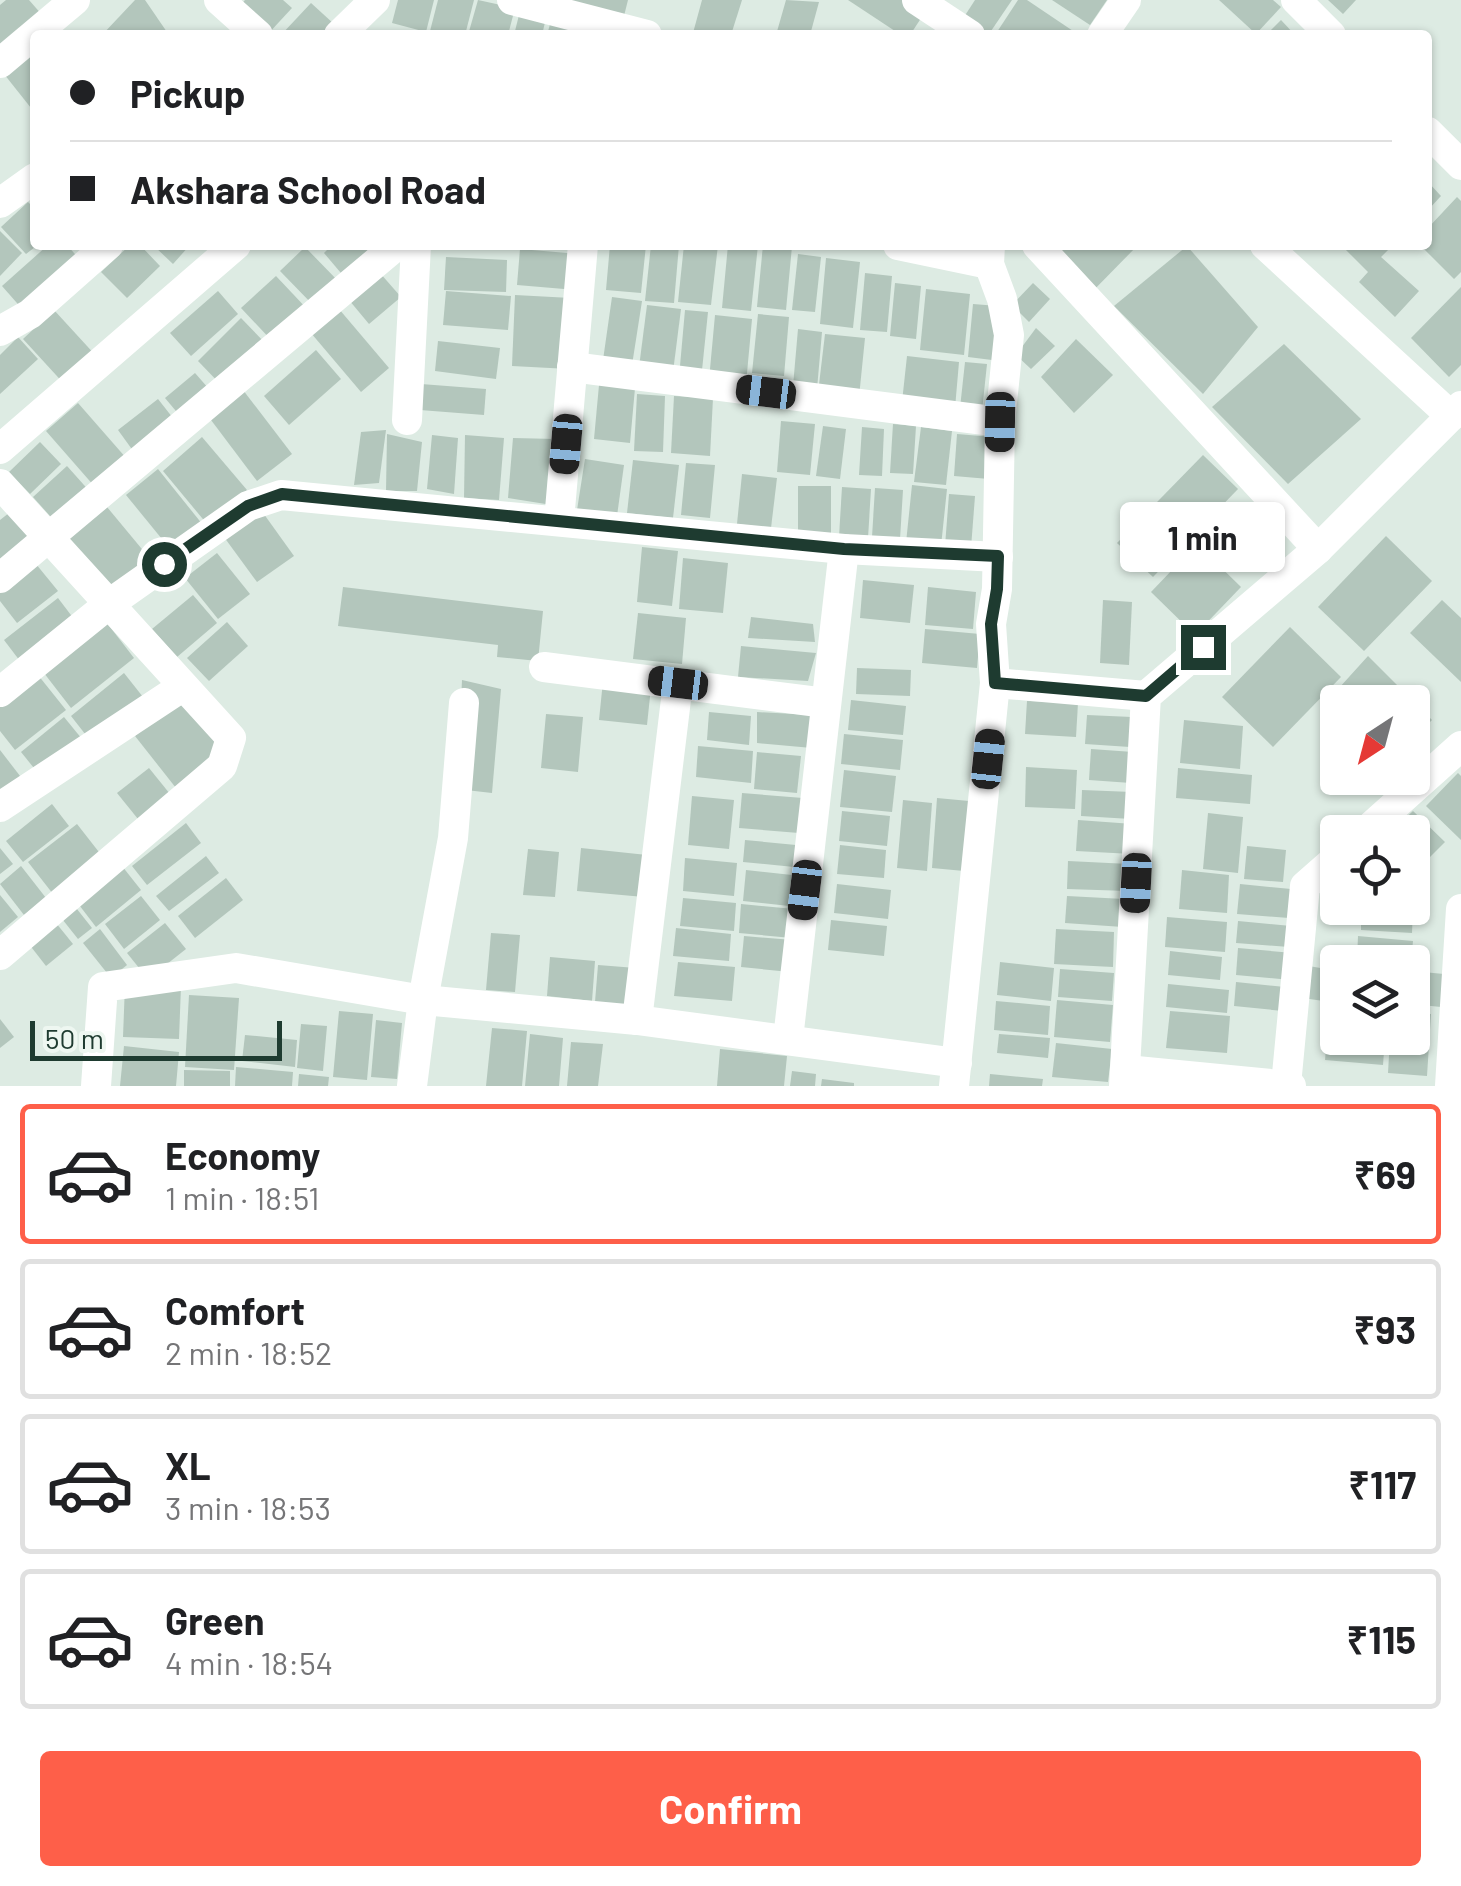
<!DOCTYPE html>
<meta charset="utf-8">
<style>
body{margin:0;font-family:Barlow,sans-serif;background:#f6f6f6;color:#202124;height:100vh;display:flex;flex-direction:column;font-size:38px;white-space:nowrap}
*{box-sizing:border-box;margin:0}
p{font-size:32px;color:#757577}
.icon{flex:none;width:55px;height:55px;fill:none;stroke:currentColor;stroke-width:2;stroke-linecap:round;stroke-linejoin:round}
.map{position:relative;height:1086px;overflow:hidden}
.panel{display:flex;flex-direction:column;background:#fff;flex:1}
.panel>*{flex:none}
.guide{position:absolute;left:30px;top:30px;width:1402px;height:220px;border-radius:10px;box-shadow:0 2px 8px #0004;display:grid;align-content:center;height:220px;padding:0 40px;background:#fff}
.needle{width:65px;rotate:216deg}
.buttons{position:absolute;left:1320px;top:685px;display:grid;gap:20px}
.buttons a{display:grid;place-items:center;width:110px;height:110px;border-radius:10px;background:#fff;box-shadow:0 2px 8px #0004;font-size:50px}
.scale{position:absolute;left:30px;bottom:25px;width:252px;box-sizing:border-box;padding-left:10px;border:5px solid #1e3b30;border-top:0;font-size:28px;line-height:35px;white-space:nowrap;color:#1e3b30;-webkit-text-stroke:8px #eef7f1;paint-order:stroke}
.end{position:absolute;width:45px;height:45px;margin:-22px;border:12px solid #1e3b30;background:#fff;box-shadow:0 0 0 5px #fff}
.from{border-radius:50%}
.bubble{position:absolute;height:70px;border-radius:10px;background:#fff;box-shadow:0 2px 8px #0004;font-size:32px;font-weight:700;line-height:70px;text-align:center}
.car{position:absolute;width:30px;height:60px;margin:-30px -15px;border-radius:12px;box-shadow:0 0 8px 2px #0007;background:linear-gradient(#222 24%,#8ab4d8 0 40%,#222 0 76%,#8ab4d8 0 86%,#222 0)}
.guide b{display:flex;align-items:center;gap:35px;height:95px;font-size:38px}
.guide b+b{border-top:2px solid #e0e0e0}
.guide i{width:25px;height:25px;background:#202124}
ul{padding:18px 0 0;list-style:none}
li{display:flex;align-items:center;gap:30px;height:140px;margin:0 20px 15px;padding:0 20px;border:5px solid #e0e0e0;border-radius:10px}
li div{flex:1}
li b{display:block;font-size:38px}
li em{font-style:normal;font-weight:700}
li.active{border-color:#fe5f49}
li>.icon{width:90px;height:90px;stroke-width:1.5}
.primary-button{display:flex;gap:20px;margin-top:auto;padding:20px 40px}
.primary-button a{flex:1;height:115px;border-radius:10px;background:#fe5f49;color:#fff;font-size:40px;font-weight:700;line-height:115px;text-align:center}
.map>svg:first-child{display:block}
.building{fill:#b3c6bc}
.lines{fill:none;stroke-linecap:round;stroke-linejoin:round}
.minor{stroke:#fff;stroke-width:30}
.route{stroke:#1e3b30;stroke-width:12}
</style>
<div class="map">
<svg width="1461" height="1086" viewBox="0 0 1461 1086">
<rect width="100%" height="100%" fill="#ddebe3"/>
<!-- building -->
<g class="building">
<polygon points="6,0 29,0 43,16 0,46 0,5"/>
<polygon points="135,0 145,0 169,35 102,35"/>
<polygon points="245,0 283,0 292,8 267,35 235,11"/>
<polygon points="398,0 434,0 426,32 392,23"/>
<polygon points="438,0 474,0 465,35 429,35"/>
<polygon points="478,0 515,8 508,35 468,35"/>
<polygon points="559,0 628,0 621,28"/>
<polygon points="702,0 742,0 731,35 693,33"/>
<polygon points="786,0 819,2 810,35 776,35"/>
<polygon points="848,0 933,0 910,35 901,35"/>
<polygon points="975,0 1012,0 989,34 964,17"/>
<polygon points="1018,0 1027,0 1079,35 995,35"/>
<polygon points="1052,0 1107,0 1090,25"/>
<polygon points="1219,0 1273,0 1281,7 1256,34"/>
<polygon points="1328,0 1356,0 1343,14"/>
<polygon points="311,3 346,35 281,35"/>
<polygon points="520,11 546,18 542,35 514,35"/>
<polygon points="552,17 580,24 577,35 547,35"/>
<polygon points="1281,20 1295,35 1266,35"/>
<polygon points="35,50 35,113 4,74"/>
<polygon points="1428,182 1441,196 1428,210"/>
<polygon points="1457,197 1461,201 1461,272 1454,279 1420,245 1428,245 1428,228"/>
<polygon points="28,202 35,209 35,247 26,254 1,227"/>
<polygon points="0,231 22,253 0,276"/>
<polygon points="48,245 67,245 81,261 24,311 2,286"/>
<polygon points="130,245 140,245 160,266 127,298 101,272"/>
<polygon points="153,245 190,245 173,264"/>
<polygon points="332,245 385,245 346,279 324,253"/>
<polygon points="610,245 646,245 641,293 606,290"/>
<polygon points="651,245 679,245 674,303 645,301"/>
<polygon points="684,245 718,245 711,305 678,302"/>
<polygon points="728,245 758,245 751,311 722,308"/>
<polygon points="763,245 792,246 786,310 757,307"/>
<polygon points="1051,245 1138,245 1086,298"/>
<polygon points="1341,245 1393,245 1381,257 1419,291 1395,317 1359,282 1368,272"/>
<polygon points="1187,246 1258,327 1203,394 1114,306"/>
<polygon points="305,247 341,284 316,308 280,271"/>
<polygon points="520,249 579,254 576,290 517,285"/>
<polygon points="798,254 821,257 815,312 792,310"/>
<polygon points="446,257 507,260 506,292 444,290"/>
<polygon points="826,258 860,262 853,328 820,324"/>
<polygon points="380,273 401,297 369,324 349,300"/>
<polygon points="865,273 892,276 887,332 860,330"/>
<polygon points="276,276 309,311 274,343 241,308"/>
<polygon points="895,283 921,286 916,339 890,336"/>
<polygon points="1033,283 1050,299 1029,322 1012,305"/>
<polygon points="1461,287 1461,365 1449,377 1411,338"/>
<polygon points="926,289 970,294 964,355 920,350"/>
<polygon points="218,291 238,314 191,356 170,333"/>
<polygon points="446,291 511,296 508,330 443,325"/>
<polygon points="515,295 571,298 569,369 512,366"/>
<polygon points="612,297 642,301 632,365 603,360"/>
<polygon points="973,304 998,306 992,360 968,357"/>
<polygon points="647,305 681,309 673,372 639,367"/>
<polygon points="339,309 389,368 361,392 311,333"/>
<polygon points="54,310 98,358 67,387 23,339"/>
<polygon points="685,310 708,312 701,380 679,377"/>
<polygon points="758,314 789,317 784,376 752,373"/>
<polygon points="715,315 752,319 746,384 709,380"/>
<polygon points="241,318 267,345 224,388 198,361"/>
<polygon points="1036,328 1055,346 1031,369 1016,355"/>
<polygon points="798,329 822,332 817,389 793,386"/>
<polygon points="825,334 865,338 859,397 818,393"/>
<polygon points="18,337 38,359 0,394 0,355"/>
<polygon points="1076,339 1113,375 1074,413 1041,377"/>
<polygon points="438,341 500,348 496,379 435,371"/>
<polygon points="1284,344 1361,419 1288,484 1212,407"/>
<polygon points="316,350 341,379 289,425 264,396"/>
<polygon points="907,356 959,362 955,408 902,402"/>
<polygon points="965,362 987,364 982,411 960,408"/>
<polygon points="195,373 216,397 186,423 165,398"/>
<polygon points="421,384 486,389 484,415 420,410"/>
<polygon points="599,385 635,388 630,443 594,439"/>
<polygon points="243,390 292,454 257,481 208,416"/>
<polygon points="637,394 665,396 663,452 634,451"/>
<polygon points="674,396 713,398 710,456 671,453"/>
<polygon points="158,399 180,427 139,459 118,430"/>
<polygon points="78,403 127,459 95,487 46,431"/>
<polygon points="781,421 815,424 810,475 777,472"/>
<polygon points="893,424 916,426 913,474 890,473"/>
<polygon points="823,426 846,429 840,479 816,476"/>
<polygon points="862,427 884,429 882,476 859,475"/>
<polygon points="921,427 952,431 946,485 914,482"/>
<polygon points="386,430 379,483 354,485 361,432"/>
<polygon points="387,434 422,442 417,491 386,491"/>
<polygon points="957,434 993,437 989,479 954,476"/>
<polygon points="432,435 458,438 454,494 427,489"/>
<polygon points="465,435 504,438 499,500 464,498"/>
<polygon points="202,437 247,490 207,524 163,471"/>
<polygon points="513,438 556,439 552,505 508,498"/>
<polygon points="40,442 61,464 30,494 9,472"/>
<polygon points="1203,455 1238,489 1153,577 1117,543"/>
<polygon points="585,459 624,465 617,516 577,510"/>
<polygon points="633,460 679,465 673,518 627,513"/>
<polygon points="686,463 715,465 710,518 681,515"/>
<polygon points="67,466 92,494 58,525 33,497"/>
<polygon points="158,469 207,530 175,555 126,495"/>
<polygon points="742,474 777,478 771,528 737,524"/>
<polygon points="912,485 947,489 941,546 906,543"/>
<polygon points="798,486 831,486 831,537 798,536"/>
<polygon points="842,487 871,489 868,538 839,537"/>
<polygon points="875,488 903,490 900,539 872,537"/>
<polygon points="949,494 975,496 971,548 945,546"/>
<polygon points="107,507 151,560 113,592 68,538"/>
<polygon points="261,510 294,556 257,582 224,537"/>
<polygon points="9,513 30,538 0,562 0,520"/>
<polygon points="1386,536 1432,581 1364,651 1318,607"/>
<polygon points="1197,544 1241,587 1195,635 1151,592"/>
<polygon points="642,547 678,551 672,606 637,602"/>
<polygon points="217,553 250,594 218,619 185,578"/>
<polygon points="683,558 728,563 723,613 679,609"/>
<polygon points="36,564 58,591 17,623 0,601 0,592"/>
<polygon points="863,580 914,585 910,623 860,618"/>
<polygon points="343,587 543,611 538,661 497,657 498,645 338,626"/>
<polygon points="928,587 976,592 973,629 925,625"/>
<polygon points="193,595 217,623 177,657 152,629"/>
<polygon points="58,598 77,623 23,665 4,640"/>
<polygon points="1103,600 1132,602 1129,665 1100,663"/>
<polygon points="1442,600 1461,618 1461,682 1410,633"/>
<polygon points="638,613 686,618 682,664 633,659"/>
<polygon points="751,617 813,624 815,642 748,638"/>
<polygon points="227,622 248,646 209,681 187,658"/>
<polygon points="107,623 134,658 71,708 44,673"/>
<polygon points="1290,627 1341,677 1273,747 1222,697"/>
<polygon points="925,629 980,634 977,668 922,663"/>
<polygon points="741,646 816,653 808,681 738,677"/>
<polygon points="1368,656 1432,720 1412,740 1412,702 1338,702 1338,706 1330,698"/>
<polygon points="857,668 911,670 910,696 856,694"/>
<polygon points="34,670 66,710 15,750 0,731 0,697"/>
<polygon points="124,673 143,697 89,739 71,716"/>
<polygon points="462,680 501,689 492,793 457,789"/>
<polygon points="603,681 651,687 647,725 599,720"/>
<polygon points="184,697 226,749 176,788 135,736"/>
<polygon points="851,700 906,706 903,735 848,730"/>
<polygon points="1027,701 1078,703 1076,737 1025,734"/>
<polygon points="709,712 751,716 749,745 707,740"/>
<polygon points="757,712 813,715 812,748 757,743"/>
<polygon points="546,714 583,717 578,772 541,768"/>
<polygon points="1087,715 1132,717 1130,747 1085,744"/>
<polygon points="64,717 82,739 38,773 21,752"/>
<polygon points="1184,720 1243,726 1240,769 1180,763"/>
<polygon points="844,734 903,740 900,770 841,764"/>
<polygon points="698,746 753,751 751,783 696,777"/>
<polygon points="1091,749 1133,752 1131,783 1089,780"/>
<polygon points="0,750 27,785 0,807"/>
<polygon points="757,752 801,756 797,793 754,789"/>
<polygon points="1026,767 1077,770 1075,809 1025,807"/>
<polygon points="149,768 170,794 138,819 117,793"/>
<polygon points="1178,768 1252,775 1250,804 1176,798"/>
<polygon points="844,770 896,776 892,812 840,807"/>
<polygon points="1458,773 1461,776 1461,840 1426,806"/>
<polygon points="1082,790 1132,792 1131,819 1081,816"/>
<polygon points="742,793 803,798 799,833 739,828"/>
<polygon points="692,796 734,800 729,849 688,845"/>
<polygon points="937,798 969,801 964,871 932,868"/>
<polygon points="903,800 932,803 927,871 897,868"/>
<polygon points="52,804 69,826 23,862 6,841"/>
<polygon points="842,811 890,816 887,846 839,841"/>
<polygon points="1413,811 1445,842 1412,875 1412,832 1391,832"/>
<polygon points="1208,813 1243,817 1238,873 1203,869"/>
<polygon points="1078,820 1133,824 1132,854 1076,851"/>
<polygon points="186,823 201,843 147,885 132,866"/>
<polygon points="77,824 102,856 53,894 28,862"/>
<polygon points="745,840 796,845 794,867 743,862"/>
<polygon points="840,845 886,850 884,878 837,874"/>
<polygon points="1247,846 1286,850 1283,882 1244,879"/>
<polygon points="0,848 13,864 0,874"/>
<polygon points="581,848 647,855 644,897 577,891"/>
<polygon points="528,849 559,852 555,897 523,895"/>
<polygon points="206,856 219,873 169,911 156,896"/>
<polygon points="685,858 737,863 734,896 683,891"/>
<polygon points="118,861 141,890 96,927 73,897"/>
<polygon points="1068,861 1129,864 1128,891 1067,889"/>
<polygon points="21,866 46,898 24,915 0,884"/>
<polygon points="746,870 792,875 789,906 743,901"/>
<polygon points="1182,870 1229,875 1227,913 1179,909"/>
<polygon points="226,878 243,900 195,938 178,916"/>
<polygon points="837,884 891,890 888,919 834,913"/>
<polygon points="1240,884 1291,889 1289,918 1237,914"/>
<polygon points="0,895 18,917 0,932"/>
<polygon points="141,896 160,920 124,949 105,924"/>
<polygon points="1067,896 1124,899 1123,927 1065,923"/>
<polygon points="683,898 736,903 734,931 680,926"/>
<polygon points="69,899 92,928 78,939 55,910"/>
<polygon points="741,904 794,909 792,938 739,933"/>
<polygon points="1361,908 1413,908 1412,933 1361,930"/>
<polygon points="1167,917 1227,922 1225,952 1165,947"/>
<polygon points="52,918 73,944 46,966 25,939"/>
<polygon points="831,920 887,926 884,956 828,950"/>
<polygon points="1238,921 1291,926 1289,947 1236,943"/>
<polygon points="165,923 186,949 148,979 127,953"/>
<polygon points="676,928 731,934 729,961 673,956"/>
<polygon points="100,929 127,965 111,978 83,943"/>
<polygon points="1056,929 1114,932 1113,967 1054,964"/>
<polygon points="491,933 520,935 515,992 486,990"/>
<polygon points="744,936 793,940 790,972 741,967"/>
<polygon points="1358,936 1413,941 1411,962 1357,960"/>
<polygon points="1238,948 1293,953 1291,980 1236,975"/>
<polygon points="1170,951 1222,957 1220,980 1168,975"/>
<polygon points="550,957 595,961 592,1001 547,996"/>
<polygon points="678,962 735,967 732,1001 674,996"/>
<polygon points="1000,962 1054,968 1051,1001 997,995"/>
<polygon points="1297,964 1338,971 1338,1003 1295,997 1293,1012 1234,1006 1236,982 1295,988"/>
<polygon points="598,965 636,968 633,1006 595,1002"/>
<polygon points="1060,969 1114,973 1112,1001 1058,997"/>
<polygon points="1412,971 1444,974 1441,1007 1412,1004"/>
<polygon points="1168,984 1229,990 1227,1013 1166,1007"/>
<polygon points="125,985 181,986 179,1039 123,1037"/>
<polygon points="189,995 239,998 234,1070 185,1067"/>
<polygon points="1057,1000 1113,1005 1110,1042 1054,1037"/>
<polygon points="996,1001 1050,1006 1048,1035 994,1030"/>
<polygon points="339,1011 373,1014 367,1080 333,1077"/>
<polygon points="1170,1011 1230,1016 1227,1053 1166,1048"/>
<polygon points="1412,1013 1431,1014 1427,1076 1388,1073 1390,1038 1412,1038"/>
<polygon points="0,1019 14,1037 0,1048"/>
<polygon points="376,1020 402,1023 397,1079 371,1077"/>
<polygon points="301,1024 327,1026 323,1071 297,1068"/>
<polygon points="1328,1024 1338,1025 1338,1038 1385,1038 1383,1065 1325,1060"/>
<polygon points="492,1028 527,1031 522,1086 486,1086"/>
<polygon points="530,1034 563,1038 559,1086 525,1086"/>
<polygon points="999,1034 1050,1038 1048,1058 997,1053"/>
<polygon points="245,1035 297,1040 295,1067 242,1061"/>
<polygon points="571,1042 603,1044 598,1086 567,1086"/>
<polygon points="1056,1043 1112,1049 1108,1082 1052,1077"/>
<polygon points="124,1046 179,1052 176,1086 120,1086"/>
<polygon points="720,1049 787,1056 784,1086 717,1086"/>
<polygon points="236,1067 293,1072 292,1086 235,1086"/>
<polygon points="184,1070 230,1071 230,1086 184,1086"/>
<polygon points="792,1071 816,1074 815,1086 790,1086"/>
<polygon points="299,1074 329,1077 328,1086 298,1086"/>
<polygon points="990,1074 1043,1079 1042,1086 989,1086"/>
<polygon points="822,1079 854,1083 854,1086 821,1086"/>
</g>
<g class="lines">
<!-- minor -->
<g class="minor">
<polyline points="219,0 258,35"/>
<polyline points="512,0 647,35"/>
<polyline points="917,0 970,35"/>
<polyline points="1296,0 1331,35"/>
<polyline points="339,35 375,0"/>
<polyline points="1102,35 1126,0"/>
<polyline points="0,63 75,0"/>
<polyline points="1428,132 1461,165"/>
<polyline points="0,203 35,178"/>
<polyline points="898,245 989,264"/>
<polyline points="1037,245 1318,549"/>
<polyline points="1265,245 1451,416"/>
<polyline points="0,331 30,314 108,245"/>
<polyline points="572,367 1000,422"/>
<polyline points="407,420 416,245"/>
<polyline points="0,449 236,245"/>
<polyline points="0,484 231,738 222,766 0,955"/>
<polyline points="559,521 583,245"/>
<polyline points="0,578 397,245"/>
<polyline points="544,667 826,703"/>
<polyline points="995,683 1146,696"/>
<polyline points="0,692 109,604 248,506 281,495 844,549 998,557"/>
<polyline points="0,807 182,687"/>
<polyline points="1365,832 1461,746"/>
<polyline points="637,1020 678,683"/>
<polyline points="788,1039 844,549"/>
<polyline points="1126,1070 1291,1086"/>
<polyline points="1286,1085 1305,886 1338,857"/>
<polyline points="96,1086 103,987 236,968 423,1000 637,1020 957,1063"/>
<polyline points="412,1086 423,1000 453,838 464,703"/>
<polyline points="954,1086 995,683 991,624 997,589 1000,422 1009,335 1002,299 989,264 990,245"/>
<polyline points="1124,1086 1146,696 1318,549 1461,406"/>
<polyline points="1450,1086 1461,909"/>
</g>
</g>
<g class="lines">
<!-- route -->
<polyline class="route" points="164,564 248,506 282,494 844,549 998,556 997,589 991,624 995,683 1146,696 1203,647"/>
</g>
</svg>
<div class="buttons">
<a><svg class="needle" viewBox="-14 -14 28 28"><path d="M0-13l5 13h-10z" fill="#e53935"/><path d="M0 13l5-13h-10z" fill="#757577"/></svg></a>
<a><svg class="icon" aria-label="locate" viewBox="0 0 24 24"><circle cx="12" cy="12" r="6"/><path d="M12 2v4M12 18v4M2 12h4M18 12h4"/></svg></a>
<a><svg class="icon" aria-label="layers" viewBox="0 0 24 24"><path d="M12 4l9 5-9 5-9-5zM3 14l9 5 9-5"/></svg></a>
</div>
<div class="scale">50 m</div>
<i class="end from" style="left:164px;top:564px"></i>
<i class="end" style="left:1203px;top:647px"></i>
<div class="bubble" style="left:1120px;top:502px;width:165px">1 min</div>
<i class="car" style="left:766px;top:392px;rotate:277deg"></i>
<i class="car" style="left:1000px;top:422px;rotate:181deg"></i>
<i class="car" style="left:566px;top:444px;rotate:185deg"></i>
<i class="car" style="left:678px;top:683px;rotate:277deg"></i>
<i class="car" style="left:988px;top:759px;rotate:6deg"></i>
<i class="car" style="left:1136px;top:883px;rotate:183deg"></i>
<i class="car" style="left:805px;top:890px;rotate:187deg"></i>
<div class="guide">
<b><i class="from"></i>Pickup</b>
<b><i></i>Akshara School Road</b>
</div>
</div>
<section class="panel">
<ul>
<li class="active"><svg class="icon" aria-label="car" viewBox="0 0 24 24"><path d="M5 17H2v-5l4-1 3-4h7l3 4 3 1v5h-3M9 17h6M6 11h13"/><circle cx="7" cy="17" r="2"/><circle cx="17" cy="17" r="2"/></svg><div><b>Economy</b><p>1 min · 18:51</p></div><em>₹69</em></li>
<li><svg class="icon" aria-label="car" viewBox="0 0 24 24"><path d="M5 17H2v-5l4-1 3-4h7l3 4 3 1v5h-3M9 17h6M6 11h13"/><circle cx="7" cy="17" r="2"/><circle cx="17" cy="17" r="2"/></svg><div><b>Comfort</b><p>2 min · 18:52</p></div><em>₹93</em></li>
<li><svg class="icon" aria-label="car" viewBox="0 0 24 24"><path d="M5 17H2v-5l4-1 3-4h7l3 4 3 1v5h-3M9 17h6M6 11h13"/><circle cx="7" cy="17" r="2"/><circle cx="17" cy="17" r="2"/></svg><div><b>XL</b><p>3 min · 18:53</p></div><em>₹117</em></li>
<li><svg class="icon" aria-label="car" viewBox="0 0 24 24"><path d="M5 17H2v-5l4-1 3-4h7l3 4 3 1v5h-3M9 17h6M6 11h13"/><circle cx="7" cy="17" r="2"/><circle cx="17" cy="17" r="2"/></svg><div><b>Green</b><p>4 min · 18:54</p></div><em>₹115</em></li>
</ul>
<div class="primary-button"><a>Confirm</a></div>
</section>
